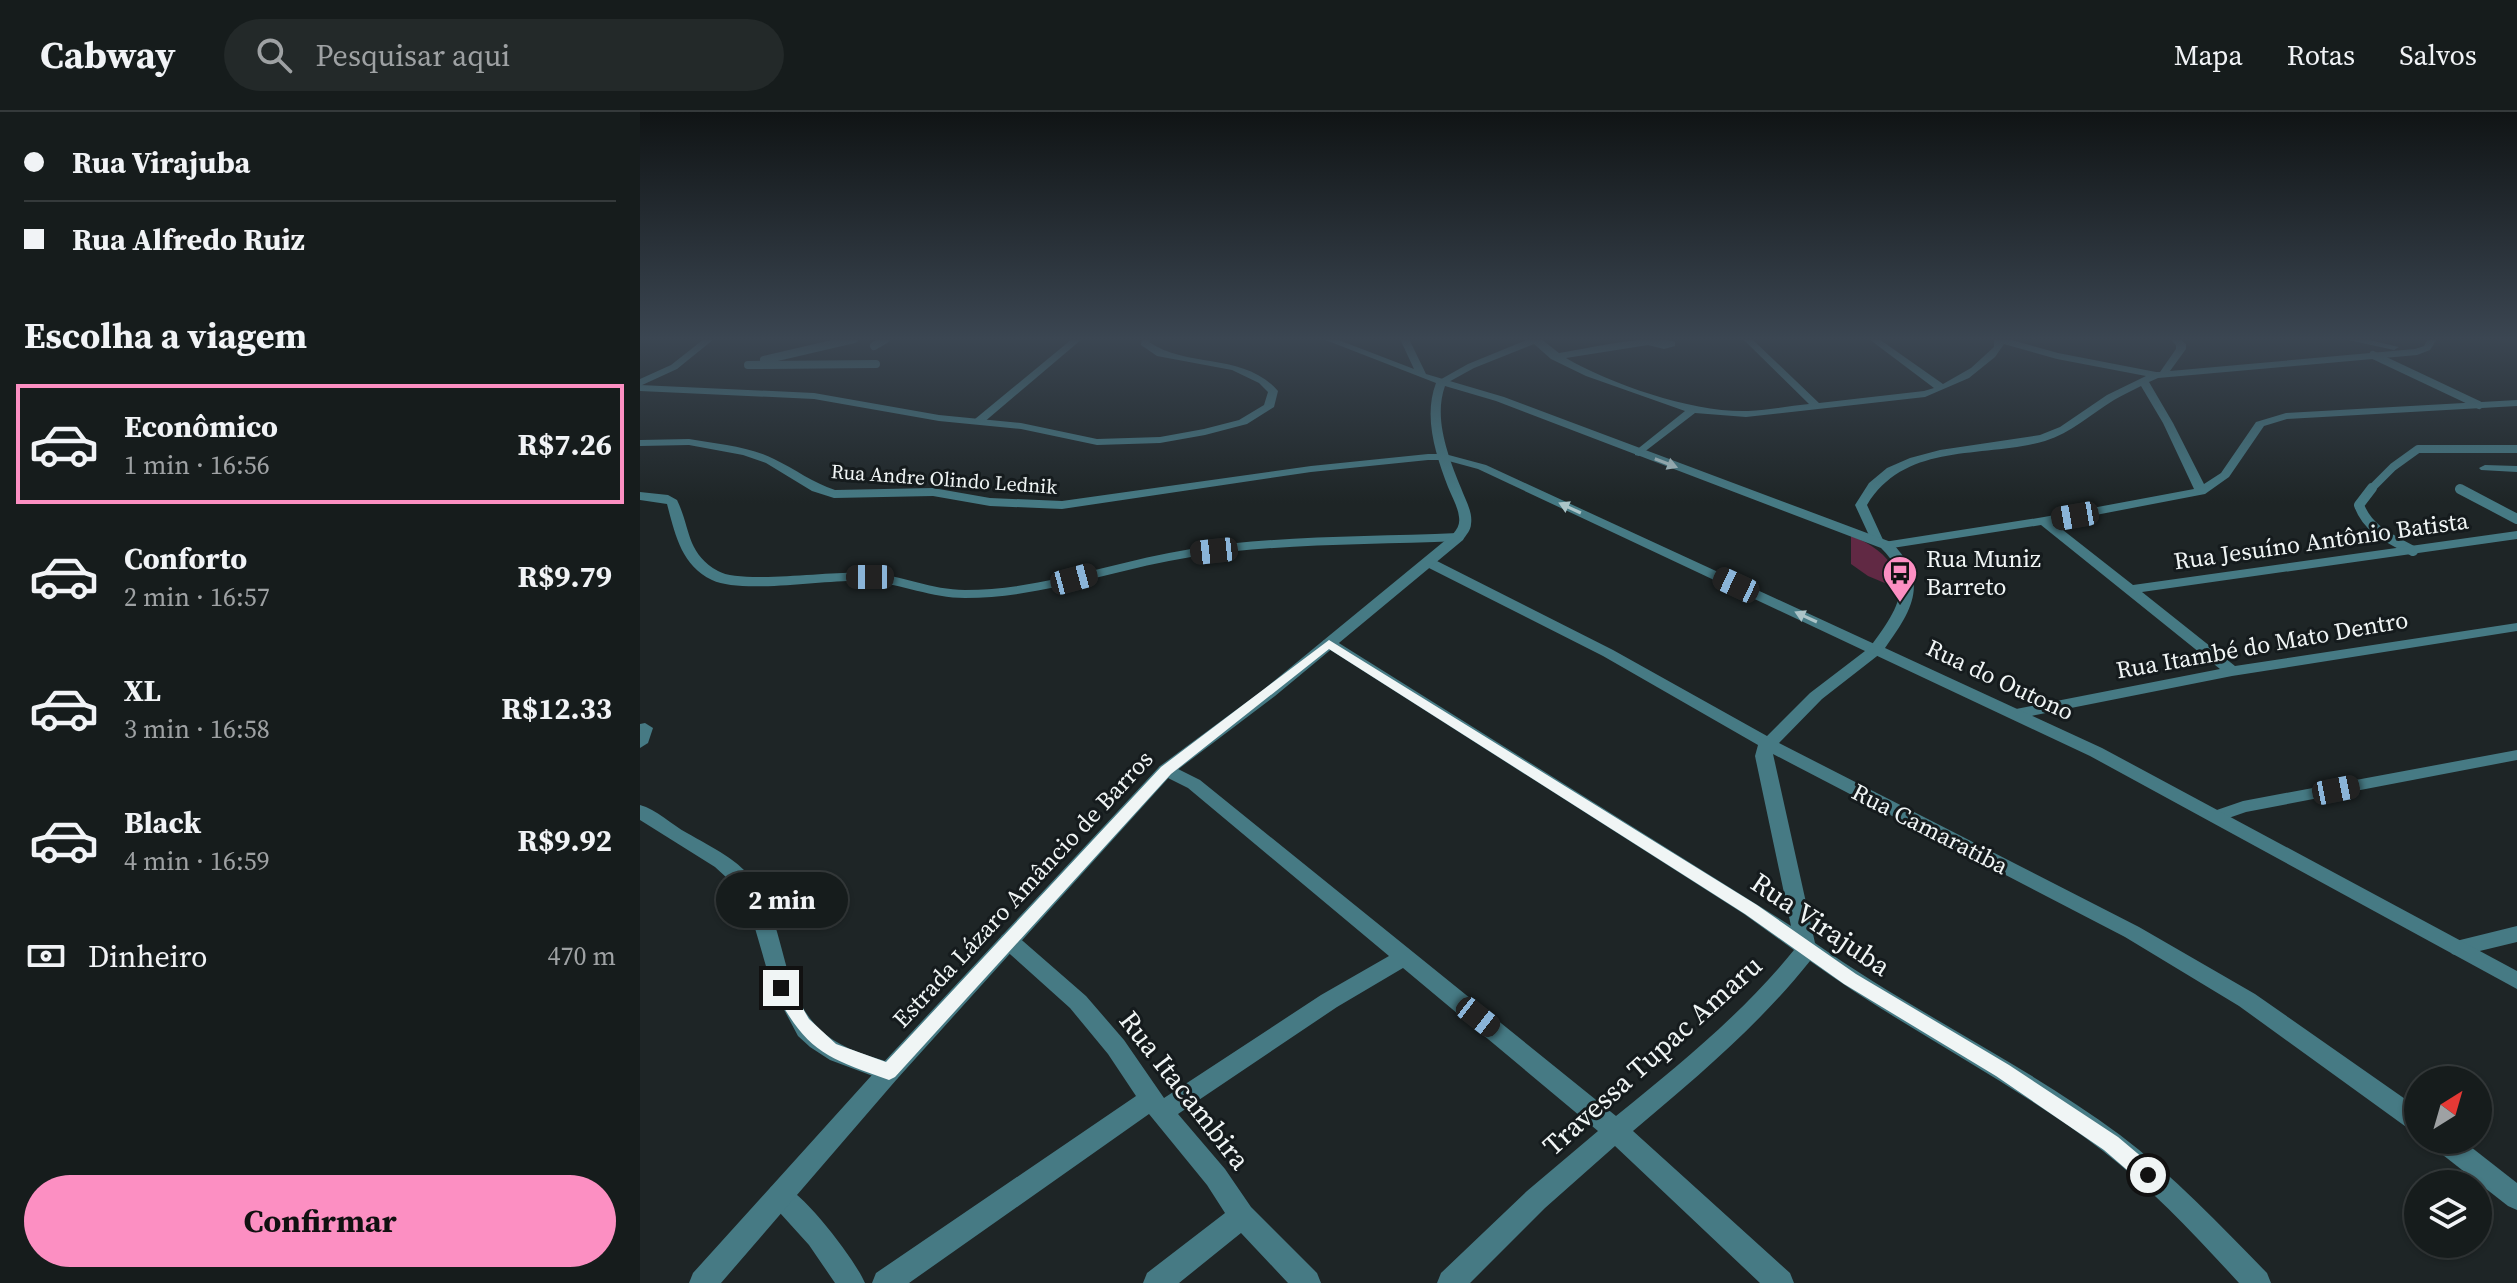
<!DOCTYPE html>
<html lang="pt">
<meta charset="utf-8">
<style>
body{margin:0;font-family:"Source Serif 4",serif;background:#232929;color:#f1f3f6;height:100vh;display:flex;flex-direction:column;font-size:30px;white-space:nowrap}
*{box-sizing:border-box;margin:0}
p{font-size:26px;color:#9ea1a3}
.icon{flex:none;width:44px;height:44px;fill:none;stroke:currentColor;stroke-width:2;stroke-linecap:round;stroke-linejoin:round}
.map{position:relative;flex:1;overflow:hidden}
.side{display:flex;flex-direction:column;background:#161c1c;width:640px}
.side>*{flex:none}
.banner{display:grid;align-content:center;height:176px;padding:0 24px;background:#161c1c}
.needle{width:52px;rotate:37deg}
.buttons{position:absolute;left:1764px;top:954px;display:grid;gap:16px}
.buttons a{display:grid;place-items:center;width:88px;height:88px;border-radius:50%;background:#161c1c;box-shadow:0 2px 6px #0004,0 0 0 2px #353a3b;font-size:40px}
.end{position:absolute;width:36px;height:36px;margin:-18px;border:10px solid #f0f5f5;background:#111;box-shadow:0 0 0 4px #111}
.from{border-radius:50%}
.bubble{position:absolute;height:56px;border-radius:28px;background:#161c1c;box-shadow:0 2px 6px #0004,0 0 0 2px #353a3b;font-size:26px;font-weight:700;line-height:56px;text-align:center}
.car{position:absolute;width:24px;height:48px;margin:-24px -12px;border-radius:10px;box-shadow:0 0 6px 2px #0007;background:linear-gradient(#222 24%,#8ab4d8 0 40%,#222 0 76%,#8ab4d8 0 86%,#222 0)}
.banner b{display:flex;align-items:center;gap:28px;height:76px;font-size:30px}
.banner b+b{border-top:2px solid #353a3b}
.banner i{width:20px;height:20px;background:#f1f3f6}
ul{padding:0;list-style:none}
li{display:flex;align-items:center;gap:24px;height:120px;margin:0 16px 12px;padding:0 8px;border:4px solid transparent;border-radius:0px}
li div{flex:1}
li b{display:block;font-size:30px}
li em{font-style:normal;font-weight:700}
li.on{border-color:#fc8fc2}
li>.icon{width:72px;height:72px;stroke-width:1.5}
h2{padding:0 24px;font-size:36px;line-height:96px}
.pay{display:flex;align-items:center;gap:20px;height:88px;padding:0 24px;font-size:30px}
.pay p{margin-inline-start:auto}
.action{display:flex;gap:16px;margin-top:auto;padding:16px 24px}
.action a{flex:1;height:92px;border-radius:48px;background:#fc8fc2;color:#111;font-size:32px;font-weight:700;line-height:92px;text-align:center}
header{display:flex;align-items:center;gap:48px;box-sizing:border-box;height:112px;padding:0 40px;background:#161c1c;border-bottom:2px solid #353a3b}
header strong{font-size:38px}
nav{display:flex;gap:44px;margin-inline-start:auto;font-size:28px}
.search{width:560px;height:72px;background:#232929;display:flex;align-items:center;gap:20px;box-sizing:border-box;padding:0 28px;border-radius:44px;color:#9ea1a3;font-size:30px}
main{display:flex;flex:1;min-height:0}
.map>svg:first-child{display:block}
.green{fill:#612944}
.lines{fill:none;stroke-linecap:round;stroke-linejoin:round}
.service-far1{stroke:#467a84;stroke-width:8}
.service{stroke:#467a84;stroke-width:10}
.minor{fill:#467a84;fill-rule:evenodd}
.tertiary{fill:#467a84;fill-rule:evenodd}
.oneway{fill:#acc4c8}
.route{fill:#f0f5f5}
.labels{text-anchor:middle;stroke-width:6;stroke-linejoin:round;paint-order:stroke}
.far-street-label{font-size:20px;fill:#f0f5f5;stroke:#151b1d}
.street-label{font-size:24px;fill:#f0f5f5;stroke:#151b1d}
.poi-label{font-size:24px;fill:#f0f5f5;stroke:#151b1d;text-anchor:start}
.near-street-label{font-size:28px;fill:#f0f5f5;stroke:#151b1d}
</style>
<header>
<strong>Cabway</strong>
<div class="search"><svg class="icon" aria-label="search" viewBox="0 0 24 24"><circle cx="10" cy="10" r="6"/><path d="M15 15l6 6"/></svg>Pesquisar aqui</div>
<nav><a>Mapa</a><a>Rotas</a><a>Salvos</a></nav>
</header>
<main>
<section class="side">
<div class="banner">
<b><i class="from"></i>Rua Virajuba</b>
<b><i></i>Rua Alfredo Ruiz</b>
</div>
<h2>Escolha a viagem</h2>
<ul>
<li class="on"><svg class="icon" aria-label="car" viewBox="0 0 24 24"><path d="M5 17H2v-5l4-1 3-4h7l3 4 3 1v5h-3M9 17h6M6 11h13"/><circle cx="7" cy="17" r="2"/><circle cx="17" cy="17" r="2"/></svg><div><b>Econômico</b><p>1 min · 16:56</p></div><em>R$7.26</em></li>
<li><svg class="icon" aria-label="car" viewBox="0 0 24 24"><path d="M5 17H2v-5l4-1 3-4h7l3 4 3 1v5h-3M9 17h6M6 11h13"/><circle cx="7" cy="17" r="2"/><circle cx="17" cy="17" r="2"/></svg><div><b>Conforto</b><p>2 min · 16:57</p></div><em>R$9.79</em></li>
<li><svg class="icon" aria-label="car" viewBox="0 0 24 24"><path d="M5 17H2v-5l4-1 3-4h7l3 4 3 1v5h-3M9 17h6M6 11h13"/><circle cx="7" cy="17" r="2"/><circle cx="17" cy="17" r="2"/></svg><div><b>XL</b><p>3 min · 16:58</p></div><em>R$12.33</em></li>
<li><svg class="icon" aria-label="car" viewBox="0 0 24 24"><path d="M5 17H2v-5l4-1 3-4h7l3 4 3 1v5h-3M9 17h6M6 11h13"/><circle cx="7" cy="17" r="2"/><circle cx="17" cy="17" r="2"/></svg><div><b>Black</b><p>4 min · 16:59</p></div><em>R$9.92</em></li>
</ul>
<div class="pay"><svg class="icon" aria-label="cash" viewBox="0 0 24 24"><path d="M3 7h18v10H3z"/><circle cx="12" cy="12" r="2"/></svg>Dinheiro<p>470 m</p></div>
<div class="action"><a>Confirmar</a></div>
</section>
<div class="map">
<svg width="1877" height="1171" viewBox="0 0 1877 1171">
<rect width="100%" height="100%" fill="#1e2526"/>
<!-- green -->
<path class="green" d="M1211 424C1230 431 1247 442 1255 460L1252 474 1228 464 1211 452Z"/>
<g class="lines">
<!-- service-far1 -->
<g class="service-far1">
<polyline points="234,234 246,227"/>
<polyline points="1733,243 1839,293"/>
<polyline points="124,248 214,227"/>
<polyline points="108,253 236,252"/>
<polyline points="1730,378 1753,355 1778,337 1877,337"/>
</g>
<!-- service -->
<g class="service">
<path d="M1732 376 1719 393C1728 418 1751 427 1773 439"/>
<polyline points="1820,377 1877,407"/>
</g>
<!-- minor -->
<g class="minor">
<polygon points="64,227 74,227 37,257 0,274 0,267 31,253"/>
<polygon points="432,227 442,227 343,311 335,311 335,307"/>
<path d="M889 227H901L919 241C946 237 1012 221 1035 230V234L1024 237 1008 233 926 246C972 273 1055 301 1108 299 1128 298 1149 294 1169 292L1103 227H1112L1179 291 1284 279 1294 276 1229 227H1239L1303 272 1331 256 1354 235V227H1368L1418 241 1516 260H1520L1536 237V233L1530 227H1540L1546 232V237L1530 259 1775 237 1784 234 1788 227H1797L1790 238 1777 243 1518 266 1509 270 1533 311 1564 372 1581 361 1616 310 1646 301 1877 288V294L1647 307 1624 314 1589 365 1565 382 1414 411 1493 473 1877 419V427L1502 480 1595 554 1877 511V519L1592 564 1376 607 1370 605 1368 602 1370 599 1376 597 1580 557 1401 413 1246 437 1233 432 1215 393 1229 371 1247 356 1270 346 1300 338 1400 323 1420 315 1467 283 1506 264 1417 247 1364 232 1355 245 1329 266 1285 285 1106 305 1055 301 999 344 995 343V339L1045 299 946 264 911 247 894 232 834 256 805 272 796 270 828 252ZM1501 274 1523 311 1554 377 1404 405 1244 430 1227 393C1266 329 1343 347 1405 329 1431 321 1451 302 1474 288 1482 283 1492 279 1501 274Z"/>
<polygon points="1704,227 1725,227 1759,235 1754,238"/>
<path d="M49 327C77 332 108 334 134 347 155 357 173 371 195 378L293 376 350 386 422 389 671 354 788 342H805L846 353 1241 535 1244 538 1241 541 1182 587 1139 631 1499 815 1615 882 1778 996V1020L1769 1017 1599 894 1485 825 1133 642 1175 831C1273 900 1383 951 1480 1023 1534 1064 1580 1113 1627 1161L1631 1171H1599C1556 1124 1513 1078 1463 1039 1370 968 1264 917 1170 849 1118 914 1056 966 993 1019L1150 1161 1154 1171H1120L975 1034 905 1096 830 1171H797L801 1161 887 1079 958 1019 763 856 697 895 538 1002 585 1057 611 1095 677 1161 681 1171H648L601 1121 539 1171H503L507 1161 585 1101 567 1073 509 1002 269 1171H232L236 1161 496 984 468 942 430 896 362 835 359 829 362 823 369 821 376 823 446 884 484 928 524 986 681 883 749 844 548 676 520 662 517 658 520 654H532L560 668 976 1004C1039 953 1102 902 1154 838L1104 802 684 534 682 531 684 528H694L1151 814 1115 644 1118 633 963 544 783 453V447H793L973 538 1127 624 1170 581 1225 539 838 357 805 348H788L671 360 422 397 350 394 293 384 194 386 172 379 126 351 103 343 49 333 0 334V328Z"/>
<polygon points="1845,353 1877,354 1877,360 1841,358 1839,356"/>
<path d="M0 380 28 383 37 388C51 417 46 441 78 459 102 473 196 458 229 461 261 463 292 478 325 478 402 478 475 449 551 437 639 423 730 425 818 421L824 425 818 429C730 433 639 431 551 445 475 457 402 486 325 486 292 486 261 472 229 469 190 466 104 483 72 468 41 453 35 422 27 392L0 388Z"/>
<polygon points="5,611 13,616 8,631 0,636 0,612"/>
<polygon points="1877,638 1877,648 1606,700 1577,710 1571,708 1568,704 1571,700 1603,689"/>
<path d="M0 693C16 697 32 713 47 721 71 735 100 748 116 772 148 818 139 883 184 921 205 939 232 944 257 953L261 960 257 967 249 970 190 948 170 935 158 924 132 875 110 799 99 777 75 755 0 708Z"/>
<polygon points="1877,814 1877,830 1819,844 1812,842 1809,836 1812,830"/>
<polygon points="1791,1028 1822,1028 1877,1071 1877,1098 1868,1094 1794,1036"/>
<path d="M140 1071C164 1081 214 1146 225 1171H195L169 1133 131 1091 127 1083 131 1075Z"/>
</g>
<!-- tertiary -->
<g class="tertiary">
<path d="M502 227H511L509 230C549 257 604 240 638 279L634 295 607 312 565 323 520 331 457 333 381 317 299 309 174 287 0 279V273L174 281 299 303 381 311 457 327 520 325 564 317 599 308 624 293 628 280 619 271 592 258 517 244 501 233Z"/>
<path d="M683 227H696L774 257 760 227H769L786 262 864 285 1251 430C1290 469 1273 497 1245 536L1462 636 1877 859V877L1450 644 1231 541 1228 538C1253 503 1279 473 1241 436L856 289 805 274C793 307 809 346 821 376 825 387 833 400 831 412 831 418 826 423 823 428L635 584 532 662 257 967 81 1171H49L53 1161 241 953 520 654 623 578 813 422C818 416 820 412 819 405 818 395 812 385 808 375 796 343 783 305 796 271Z"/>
</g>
</g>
<!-- one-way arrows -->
<defs><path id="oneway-solid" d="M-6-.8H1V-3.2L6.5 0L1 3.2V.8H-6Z" transform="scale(2)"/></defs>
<g class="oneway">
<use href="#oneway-solid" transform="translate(1026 351) rotate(21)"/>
<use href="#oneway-solid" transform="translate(930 396) rotate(-155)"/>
<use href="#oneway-solid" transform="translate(1166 505) rotate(-155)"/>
</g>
<!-- sky -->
<linearGradient id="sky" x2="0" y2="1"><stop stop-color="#101415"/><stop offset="0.58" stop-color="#3b4652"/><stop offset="1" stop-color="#3b4652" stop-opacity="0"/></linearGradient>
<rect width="1877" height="391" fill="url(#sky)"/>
<!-- route -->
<path class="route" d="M689 528 1117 793 1216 862 1369 953 1478 1025 1516 1057 1519 1063 1516 1070 1508 1073 1501 1070 1464 1038 1356 964 1204 872 1105 802 689 537 531 662 255 965 249 968C184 945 166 939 133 876L135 871H148L169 907 196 932 246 950 521 655Z"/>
<!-- icons -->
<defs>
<g id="bus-pin" transform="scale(1.8)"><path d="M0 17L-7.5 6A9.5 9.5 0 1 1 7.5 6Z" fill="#fc8fc2" stroke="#151b1d"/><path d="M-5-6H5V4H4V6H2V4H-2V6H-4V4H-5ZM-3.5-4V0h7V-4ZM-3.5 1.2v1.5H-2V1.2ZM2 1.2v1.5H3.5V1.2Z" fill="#111"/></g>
</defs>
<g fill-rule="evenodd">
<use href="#bus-pin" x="1260" y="461"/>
</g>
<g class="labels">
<!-- far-street labels -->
<g class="far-street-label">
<text transform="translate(304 367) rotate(4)" y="7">Rua Andre Olindo Lednik</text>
</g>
<!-- street labels -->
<g class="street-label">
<text transform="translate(1681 429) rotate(-8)" y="8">Rua Jesuíno Antônio Batista</text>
<text transform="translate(1622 533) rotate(-10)" y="8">Rua Itambé do Mato Dentro</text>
<text transform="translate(1360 568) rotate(25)" y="8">Rua do Outono</text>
<text transform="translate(1290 717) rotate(27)" y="8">Rua Camaratiba</text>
<text transform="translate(383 777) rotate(-47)" y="8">Estrada Lázaro Amâncio de Barros</text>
</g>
<!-- poi labels -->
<g class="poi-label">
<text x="1286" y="455">Rua Muniz<tspan x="1286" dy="28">Barreto</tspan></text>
</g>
<!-- near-street labels -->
<g class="near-street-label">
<text transform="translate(1181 812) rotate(34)" y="10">Rua Virajuba</text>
<text transform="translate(1012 943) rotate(-42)" y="10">Travessa Tupac Amaru</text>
<text transform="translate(545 978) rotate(52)" y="10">Rua Itacambira</text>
</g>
</g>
</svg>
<div class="buttons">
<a><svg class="needle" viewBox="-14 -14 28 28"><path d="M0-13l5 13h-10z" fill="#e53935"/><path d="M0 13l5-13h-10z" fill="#9ea1a3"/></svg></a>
<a><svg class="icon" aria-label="layers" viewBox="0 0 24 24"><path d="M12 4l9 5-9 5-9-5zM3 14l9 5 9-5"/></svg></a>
</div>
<i class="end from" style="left:1508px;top:1063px"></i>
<i class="end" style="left:141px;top:876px"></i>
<div class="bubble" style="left:76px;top:760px;width:132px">2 min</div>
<i class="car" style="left:1435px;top:404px;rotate:260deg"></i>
<i class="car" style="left:574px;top:439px;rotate:264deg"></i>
<i class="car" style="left:230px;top:465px;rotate:270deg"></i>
<i class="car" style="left:434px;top:467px;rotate:75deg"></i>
<i class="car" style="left:1096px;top:473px;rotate:295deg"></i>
<i class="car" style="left:1696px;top:678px;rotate:79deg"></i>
<i class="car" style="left:838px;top:905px;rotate:128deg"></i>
</div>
</main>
